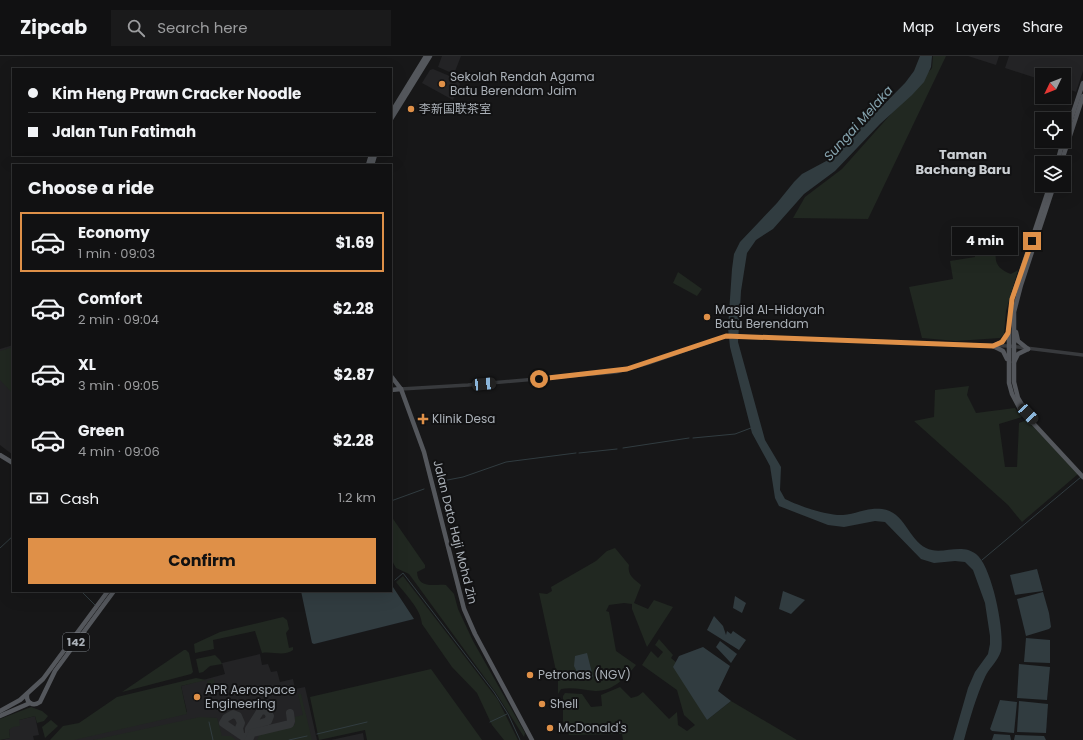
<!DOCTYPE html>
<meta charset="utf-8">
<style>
body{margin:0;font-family:Poppins,"Noto Sans SC",sans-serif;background:#1a1a1b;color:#f1f3f6;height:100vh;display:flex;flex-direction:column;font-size:15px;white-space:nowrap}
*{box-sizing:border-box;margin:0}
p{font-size:13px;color:#9c9d9f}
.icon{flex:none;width:22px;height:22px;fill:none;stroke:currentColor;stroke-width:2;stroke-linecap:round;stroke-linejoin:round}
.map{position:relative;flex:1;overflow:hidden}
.drawer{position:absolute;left:12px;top:108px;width:380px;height:428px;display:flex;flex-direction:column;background:#111112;border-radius:0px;box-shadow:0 4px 16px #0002,0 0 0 1px #303132}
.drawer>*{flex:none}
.hud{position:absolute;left:12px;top:12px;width:380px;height:88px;border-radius:0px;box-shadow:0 4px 16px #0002,0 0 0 1px #303132;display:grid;align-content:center;height:88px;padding:0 16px;background:#111112}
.needle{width:26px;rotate:227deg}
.tools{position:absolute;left:1035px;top:12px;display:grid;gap:8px}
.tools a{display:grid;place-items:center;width:36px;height:36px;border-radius:0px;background:#111112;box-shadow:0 4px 16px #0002,0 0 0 1px #303132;font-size:20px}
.end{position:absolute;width:18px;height:18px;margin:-9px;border:5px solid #df9048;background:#111;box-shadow:0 0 0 2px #111}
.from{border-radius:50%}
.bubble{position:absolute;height:28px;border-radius:0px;background:#111112;box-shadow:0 4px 16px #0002,0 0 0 1px #303132;font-size:13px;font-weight:700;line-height:28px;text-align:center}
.car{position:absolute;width:12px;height:24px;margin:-12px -6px;border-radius:5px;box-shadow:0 0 3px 1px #0007;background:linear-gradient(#222 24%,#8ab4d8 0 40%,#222 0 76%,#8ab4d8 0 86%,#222 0)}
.hud b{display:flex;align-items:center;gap:14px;height:38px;font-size:15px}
.hud b+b{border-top:1px solid #303132}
.hud i{width:10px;height:10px;background:#f1f3f6}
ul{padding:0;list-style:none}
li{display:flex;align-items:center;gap:12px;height:60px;margin:0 8px 6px;padding:0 8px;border:2px solid transparent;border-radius:0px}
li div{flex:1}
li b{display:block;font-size:15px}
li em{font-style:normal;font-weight:700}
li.current{border-color:#df9048}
li>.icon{width:36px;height:36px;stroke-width:1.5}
h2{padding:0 16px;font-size:18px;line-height:48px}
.pay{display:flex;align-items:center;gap:10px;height:44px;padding:0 16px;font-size:15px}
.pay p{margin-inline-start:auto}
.cta{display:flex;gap:8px;margin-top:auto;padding:8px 16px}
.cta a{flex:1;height:46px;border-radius:0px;background:#df9048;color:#111;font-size:16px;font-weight:700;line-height:46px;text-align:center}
header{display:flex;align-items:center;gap:24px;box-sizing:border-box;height:56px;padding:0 20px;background:#111112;border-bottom:1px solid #303132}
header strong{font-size:19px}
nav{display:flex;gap:22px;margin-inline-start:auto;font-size:14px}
.search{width:280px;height:36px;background:#1a1a1b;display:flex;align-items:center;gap:10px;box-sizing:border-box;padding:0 14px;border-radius:0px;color:#9c9d9f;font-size:15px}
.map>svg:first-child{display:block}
.built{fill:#232325}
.green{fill:#212821}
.water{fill:#313c40}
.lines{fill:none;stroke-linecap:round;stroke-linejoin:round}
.stream{stroke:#313c40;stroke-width:1}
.taxiway{stroke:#323436;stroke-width:8}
.minor{stroke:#383a3d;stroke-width:3.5}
.major{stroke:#54575c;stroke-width:4.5}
.route{stroke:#df9048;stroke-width:5}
.poi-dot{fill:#df9048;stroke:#121213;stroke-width:1.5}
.labels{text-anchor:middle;stroke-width:4;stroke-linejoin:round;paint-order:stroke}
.shield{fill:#121213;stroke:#7c8186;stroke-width:1}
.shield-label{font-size:11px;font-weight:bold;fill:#aab0b7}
.poi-label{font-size:12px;fill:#aab0b7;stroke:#121213;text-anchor:start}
.street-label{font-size:12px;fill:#aab0b7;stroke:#121213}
.water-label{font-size:13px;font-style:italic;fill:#85a3ae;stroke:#121213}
.neighbourhood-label{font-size:13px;font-weight:bold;fill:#cbcfd3;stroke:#121213}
</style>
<header>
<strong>Zipcab</strong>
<div class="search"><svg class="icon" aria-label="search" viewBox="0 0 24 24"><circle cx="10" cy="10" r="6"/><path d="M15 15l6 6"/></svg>Search here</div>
<nav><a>Map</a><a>Layers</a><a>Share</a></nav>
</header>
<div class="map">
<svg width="1083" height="684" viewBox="0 0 1083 684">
<rect width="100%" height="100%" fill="#171718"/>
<!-- built -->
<g class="built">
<polygon points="442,0 461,0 454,18 438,11"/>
<polygon points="968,0 999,0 996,9"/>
<polygon points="1009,0 1083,0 1083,15 1076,36 1064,31 1064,19 1042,19 1042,24 1005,12"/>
<polygon points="433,13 459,24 460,28 453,44 422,27 430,14"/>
<polygon points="13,289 13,399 0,389 0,293"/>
<polygon points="260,598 262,609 268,608 271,616 277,615 280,626 293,623 295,633 305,631 317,684 70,684 187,656 181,630 225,618 222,607"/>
<polygon points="35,660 39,679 33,680 34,684 2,684 10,682 9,674 19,664"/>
<polygon points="363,677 364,684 331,684"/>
</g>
<!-- green -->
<g class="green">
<polygon points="933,0 946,0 868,163 793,162 805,141 842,113 932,12"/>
<path d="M981 188 983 200 996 197C994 209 1001 214 1011 218L1018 214 1006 255 1004 278 1000 282 956 285 922 282 909 231 953 223 950 205 975 201 972 189Z"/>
<polygon points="678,216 702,233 697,240 673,227"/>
<polygon points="13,291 13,338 0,324 0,295"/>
<polygon points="969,330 967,339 976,357 1015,352 1022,361 999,368 1005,411 1017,411 1019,367 1027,364 1078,418 1022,466 1008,449 914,365 934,361 935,334"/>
<path d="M391 460 425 509V512L417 516C418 535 438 527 446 529L454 538 458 553 473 585 525 677 524 681 496 637 409 518 396 512 391 503Z"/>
<path d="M615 492 629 509C627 519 634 523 641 529L634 547 648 553 654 544 673 551 647 591 632 553V548L624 547 609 549 606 555 609 556 616 595 636 609C627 620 613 636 595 635 583 634 573 631 561 633L558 638V624L539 537 547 538 552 535 551 531 596 505 607 495Z"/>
<path d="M403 520 498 644 518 684H504L492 669 477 637 452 611 422 568C421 553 405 538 396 526Z"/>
<path d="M283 561 287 564 289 573 286 577 289 592 293 591V594C283 601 273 595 262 597L255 575 213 584 214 593 195 597 194 588 220 576Z"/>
<polygon points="659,583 673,599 671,602 677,607 707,664 731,645 797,684 623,684 622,678 569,679 563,665 563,640 565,637 582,638 591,651 602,650 601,639 620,631 631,642 638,640 643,636 669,663 677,656 678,669 687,675 695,669 684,659 677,634 642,609 651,595 658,602 663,596 655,589"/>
<polygon points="184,594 186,594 189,597 193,616 191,618 122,636"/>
<polygon points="215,599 220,604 222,608 210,610 203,616 199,617 196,603"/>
<polygon points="431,613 482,684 367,684 365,674 319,684 310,641"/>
<polygon points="196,622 206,624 181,630 187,658 74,684 50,684 63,670 79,667 117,641"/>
<polygon points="214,623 216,637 210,638 207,625"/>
<polygon points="298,638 301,638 312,684 257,684 260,678 293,670 295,668 295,661 303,659"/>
<polygon points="31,651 42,655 48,660 44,665 37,667 35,660 19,664 20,670 13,671 9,674 10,682 0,684 0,663"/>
<polygon points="200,661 217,662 222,680 231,680 236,684 93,684"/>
<polygon points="51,664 58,670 45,682 42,671"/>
</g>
<!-- water -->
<g class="water">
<path d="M920 0H932L931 11 924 26 912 39 880 68 835 115 804 138 773 173 756 184 747 197 741 235 738 286 765 384 781 411 780 434 785 443C799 450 828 460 843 459 856 458 868 451 882 453 904 455 909 484 926 492 941 500 961 486 976 498 992 510 1005 576 1001 595 998 605 989 612 985 621 976 641 970 662 964 684H953L968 632 975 616 988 598 990 588V580L985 547 973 514 965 506 955 505 934 507 921 503 885 466 875 465 844 471 828 469 779 450 775 442 770 410 752 377 730 291 728 272 732 213 734 198 740 186 777 147 794 126 802 118 830 103 905 27 914 15Z"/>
<polygon points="1037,513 1043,535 1015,539 1010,519"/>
<polygon points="391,528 414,563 314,588 312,587 301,535 391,535"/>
<polygon points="783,535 805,544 791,558 779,553"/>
<polygon points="1043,536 1049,557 1051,571 1049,573 1026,580 1017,543"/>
<polygon points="735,540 746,547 742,557 733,552"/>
<polygon points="714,560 723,570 726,579 727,575 731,578 733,575 746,584 739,594 707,574"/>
<polygon points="1026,582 1050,584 1050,607 1024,606"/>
<polygon points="720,585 737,598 731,607 716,591"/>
<polygon points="703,591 730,610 718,635 731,645 707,664 673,611 679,600"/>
<polygon points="587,597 593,621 581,624 574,610 575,600"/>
<polygon points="1019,608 1050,611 1047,644 1017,642"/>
<polygon points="1000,644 1017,646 1014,677 992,675 990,673"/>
<polygon points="1019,645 1048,648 1046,677 1017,676"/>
<polygon points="994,678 1010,679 1011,684 992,684"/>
<polygon points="1015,679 1044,680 1046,684 1014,684"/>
</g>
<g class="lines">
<!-- stream -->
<g class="stream">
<polyline points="693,382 735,378 751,372"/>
<polyline points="623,392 689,382"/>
<polyline points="579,397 617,393"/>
<polyline points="437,426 463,421 506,406 576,397"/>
<polyline points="391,445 424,433"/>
<polyline points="0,492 13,480"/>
<polyline points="982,504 1081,421"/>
<polyline points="395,524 403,517 494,636 508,658 520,684"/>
<polyline points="81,535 95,549"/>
<polyline points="209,666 213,684"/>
<polyline points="490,666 507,658"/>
<polyline points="317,678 367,666"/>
<polyline points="289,684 307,680"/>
</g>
<!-- taxiway -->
<g class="taxiway">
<polyline points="240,677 239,672 241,667 238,660 233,658 226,662 223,667 248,684"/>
<polyline points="249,684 249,673 261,654 267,655 270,660 268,665 253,670"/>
<polyline points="249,684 252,677 290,668 291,665 290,657"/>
</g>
<!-- minor -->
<polyline class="minor" points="401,333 468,329 616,316 649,307 726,280 1009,290 1083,299"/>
<!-- major -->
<g class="major">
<polyline points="391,57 426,0"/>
<polyline points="391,63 430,0"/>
<polyline points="1064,84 1083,27"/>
<polyline points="1057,107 1063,85"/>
<polyline points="1061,107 1083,40"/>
<polyline points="368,109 371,99"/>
<polyline points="372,109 375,99"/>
<polyline points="1050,129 1012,243 1009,272 1009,327 1012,338 1020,353 1083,421"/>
<polyline points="1016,276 1018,285 1028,293"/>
<polyline points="993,290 1003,295 1007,303"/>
<polyline points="993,290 1002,286 1008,278"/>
<polyline points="1014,306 1018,298 1028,293"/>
<polyline points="391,320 401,333 424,396 464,553 475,578 532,684"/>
<polyline points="391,334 401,333"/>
<polyline points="1027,357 1018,342 1014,326 1014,256 1021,229 1054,129"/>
<polyline points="0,399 13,407"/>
<path d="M27 638C26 647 33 651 40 646L55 615 114 535"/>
<polyline points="0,655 20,644 43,623 108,535"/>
<polyline points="0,660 30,647"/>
</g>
</g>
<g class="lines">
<!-- route -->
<polyline class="route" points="539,323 627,313 726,280 993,290 1002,286 1008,277 1012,243 1032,185"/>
</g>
<!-- markers -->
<g class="poi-dot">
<circle cx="442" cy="28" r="4"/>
<circle cx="411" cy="53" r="4"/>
<circle cx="707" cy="261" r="4"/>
<path d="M421 357h4v4h4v4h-4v4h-4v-4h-4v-4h4z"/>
<circle cx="530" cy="619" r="4"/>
<circle cx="197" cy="641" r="4"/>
<circle cx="542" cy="648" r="4"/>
<circle cx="550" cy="672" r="4"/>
</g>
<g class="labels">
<!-- shield labels -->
<rect class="shield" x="63" y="577" width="26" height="18" rx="3"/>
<g class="shield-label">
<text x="76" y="590">142</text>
</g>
<!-- poi labels -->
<g class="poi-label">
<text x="450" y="25">Sekolah Rendah Agama<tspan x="450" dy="14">Batu Berendam Jaim</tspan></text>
<text x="419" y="57">李新国联茶室</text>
<text x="715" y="258">Masjid Al-Hidayah<tspan x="715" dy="14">Batu Berendam</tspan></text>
<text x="432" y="367">Klinik Desa</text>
<text x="538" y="623">Petronas (NGV)</text>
<text x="205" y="638">APR Aerospace<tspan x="205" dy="14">Engineering</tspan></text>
<text x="550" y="652">Shell</text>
<text x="558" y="676">McDonald's</text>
</g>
<!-- street labels -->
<g class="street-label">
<text transform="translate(455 476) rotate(76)" y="4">Jalan Dato Haji Mohd Zin</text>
</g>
<!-- water labels -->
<g class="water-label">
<text transform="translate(858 67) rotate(-48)" y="5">Sungai Melaka</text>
</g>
<!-- neighbourhood labels -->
<g class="neighbourhood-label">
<text x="963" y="103">Taman<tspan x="963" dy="15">Bachang Baru</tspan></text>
</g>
</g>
</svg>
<div class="tools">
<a><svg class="needle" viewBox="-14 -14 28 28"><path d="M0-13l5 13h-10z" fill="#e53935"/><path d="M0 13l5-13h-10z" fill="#9c9d9f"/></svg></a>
<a><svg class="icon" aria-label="locate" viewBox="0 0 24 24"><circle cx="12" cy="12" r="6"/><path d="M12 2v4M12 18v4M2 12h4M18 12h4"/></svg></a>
<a><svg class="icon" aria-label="layers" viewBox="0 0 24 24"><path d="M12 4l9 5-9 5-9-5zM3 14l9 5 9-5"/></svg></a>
</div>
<i class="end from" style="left:539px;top:323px"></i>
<i class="end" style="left:1032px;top:185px"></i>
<div class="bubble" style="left:952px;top:171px;width:66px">4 min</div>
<i class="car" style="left:484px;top:328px;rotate:85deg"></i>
<i class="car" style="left:1028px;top:358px;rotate:137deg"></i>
<div class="hud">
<b><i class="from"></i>Kim Heng Prawn Cracker Noodle</b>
<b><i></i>Jalan Tun Fatimah</b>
</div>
<section class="drawer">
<h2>Choose a ride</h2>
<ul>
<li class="current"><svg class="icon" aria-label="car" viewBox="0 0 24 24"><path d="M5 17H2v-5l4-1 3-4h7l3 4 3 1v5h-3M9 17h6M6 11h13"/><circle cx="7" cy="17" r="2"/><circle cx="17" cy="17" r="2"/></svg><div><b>Economy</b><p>1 min · 09:03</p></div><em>$1.69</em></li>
<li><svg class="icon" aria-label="car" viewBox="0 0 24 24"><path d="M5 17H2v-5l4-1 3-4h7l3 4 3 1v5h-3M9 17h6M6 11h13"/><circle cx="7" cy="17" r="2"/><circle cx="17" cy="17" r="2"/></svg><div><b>Comfort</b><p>2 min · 09:04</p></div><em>$2.28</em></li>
<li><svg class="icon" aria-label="car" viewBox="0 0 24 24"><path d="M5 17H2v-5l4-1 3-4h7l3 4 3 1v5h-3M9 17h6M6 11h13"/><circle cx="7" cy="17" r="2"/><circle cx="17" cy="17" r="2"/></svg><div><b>XL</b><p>3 min · 09:05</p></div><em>$2.87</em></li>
<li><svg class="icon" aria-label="car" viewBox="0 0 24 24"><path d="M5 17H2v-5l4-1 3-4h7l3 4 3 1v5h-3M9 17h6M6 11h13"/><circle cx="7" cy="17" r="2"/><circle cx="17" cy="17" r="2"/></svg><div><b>Green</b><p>4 min · 09:06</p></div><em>$2.28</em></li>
</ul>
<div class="pay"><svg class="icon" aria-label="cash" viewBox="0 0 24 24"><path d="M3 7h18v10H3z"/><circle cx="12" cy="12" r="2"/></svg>Cash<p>1.2 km</p></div>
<div class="cta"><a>Confirm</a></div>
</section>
</div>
